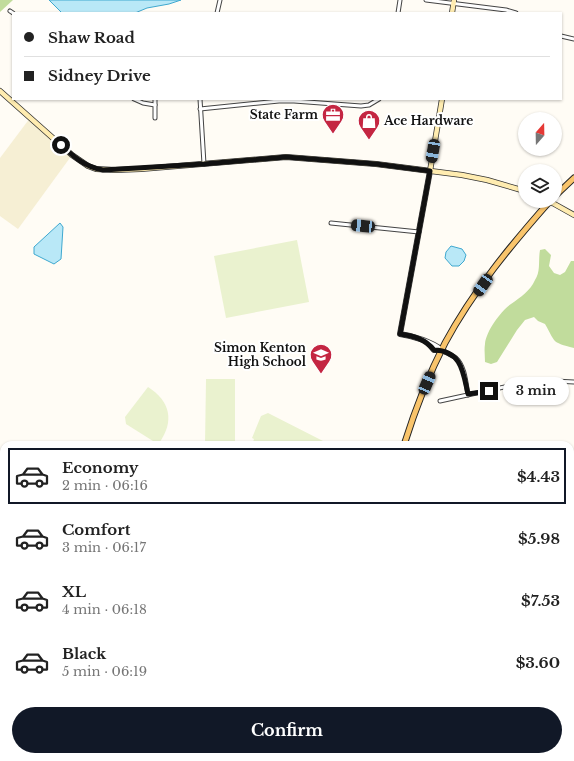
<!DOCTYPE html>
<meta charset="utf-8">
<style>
body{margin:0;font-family:"Libre Baskerville",serif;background:#f2f2f2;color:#222;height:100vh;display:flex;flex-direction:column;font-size:15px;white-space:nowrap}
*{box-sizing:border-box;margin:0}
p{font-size:13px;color:#767676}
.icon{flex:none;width:22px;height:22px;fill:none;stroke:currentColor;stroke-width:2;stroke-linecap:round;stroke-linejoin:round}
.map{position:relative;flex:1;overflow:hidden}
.details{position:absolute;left:0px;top:441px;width:574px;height:320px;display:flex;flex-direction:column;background:#fff;border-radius:12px 12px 0 0;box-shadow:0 1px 3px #0004}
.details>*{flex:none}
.hud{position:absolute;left:12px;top:12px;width:550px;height:88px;border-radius:0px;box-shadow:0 1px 3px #0004;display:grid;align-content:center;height:88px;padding:0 12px;background:#fff}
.needle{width:26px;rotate:20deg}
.fabs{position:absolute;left:518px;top:112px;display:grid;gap:8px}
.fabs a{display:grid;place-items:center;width:44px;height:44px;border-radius:50%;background:#fff;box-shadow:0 1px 3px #0004;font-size:20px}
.end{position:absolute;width:18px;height:18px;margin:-9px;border:5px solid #111;background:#fff;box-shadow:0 0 0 2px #fff}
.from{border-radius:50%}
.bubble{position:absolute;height:28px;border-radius:14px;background:#fff;box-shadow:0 1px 3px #0004;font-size:13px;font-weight:800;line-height:28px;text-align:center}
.car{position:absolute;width:12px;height:24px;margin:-12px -6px;border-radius:5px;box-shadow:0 0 3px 1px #0007;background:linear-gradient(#222 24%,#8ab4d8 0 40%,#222 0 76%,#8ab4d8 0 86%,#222 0)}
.hud b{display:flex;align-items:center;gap:14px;height:38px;font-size:15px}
.hud b+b{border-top:1px solid #e0e0e0}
.hud i{width:10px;height:10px;background:#222}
ul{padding:7px 0 0;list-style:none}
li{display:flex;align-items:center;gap:12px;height:56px;margin:0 8px 6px;padding:0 4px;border:2px solid transparent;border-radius:0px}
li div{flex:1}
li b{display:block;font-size:15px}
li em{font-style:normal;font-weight:800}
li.current{border-color:#111827}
li>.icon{width:36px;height:36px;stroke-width:1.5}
.primary-button{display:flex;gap:8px;margin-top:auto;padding:8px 12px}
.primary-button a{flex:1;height:46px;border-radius:24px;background:#111827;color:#fff;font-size:16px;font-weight:800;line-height:46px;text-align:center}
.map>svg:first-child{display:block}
.farmland{fill:#f6efd4}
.forest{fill:#c1dc9c}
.pitch{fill:#eaf2cf}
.water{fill:#b9e8f7;stroke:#3fa8cf}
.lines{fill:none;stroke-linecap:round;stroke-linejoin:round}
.minor-casing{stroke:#444;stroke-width:5}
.tertiary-casing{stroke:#444;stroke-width:6}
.secondary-casing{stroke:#333;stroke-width:6}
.primary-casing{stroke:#222;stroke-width:7}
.minor{stroke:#fff;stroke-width:3}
.tertiary{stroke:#fff;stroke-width:4}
.secondary{stroke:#ffecb0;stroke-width:4.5}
.primary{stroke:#f9c46b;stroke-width:5}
.route{stroke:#111;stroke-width:5}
.labels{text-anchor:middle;stroke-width:4;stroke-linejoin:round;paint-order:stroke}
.poi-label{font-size:12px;font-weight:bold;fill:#111;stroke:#fff;text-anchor:end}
</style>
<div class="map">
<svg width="574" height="761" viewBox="0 0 574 761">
<rect width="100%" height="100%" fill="#fffcf5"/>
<!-- farmland -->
<polygon class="farmland" points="30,118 72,155 18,229 0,216 0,158"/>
<!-- forest -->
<g class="forest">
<polygon points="0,0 13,0 0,12"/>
<path d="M545 249 551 255 549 266 554 273 560 275 565 272 571 261H574V348C551 342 556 343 545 324L538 321 534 317 525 320 517 330 497 362 491 364 485 362C485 356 484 350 485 344 486 331 501 311 511 304 521 297 530 291 535 280 541 271 538 261 540 250Z"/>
<polygon points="570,680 574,691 574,761 530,761 528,757 570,757"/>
<polygon points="0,686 4,690 4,724 0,728"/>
</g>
<!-- pitch -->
<g class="pitch">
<polygon points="297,240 309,302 226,318 214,256"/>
<polygon points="206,379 235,379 235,445 205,445"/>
<path d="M148 387C170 401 175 421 159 443L153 441 126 424 125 417Z"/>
<polygon points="268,413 323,441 322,445 252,445 254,439 252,438 261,416"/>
</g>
<!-- water -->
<g class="water">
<polygon points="49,0 181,0 169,4 147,8 135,13 62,13"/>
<polygon points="60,223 63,227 61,259 54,264 34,254 34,247"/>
<polygon points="451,246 462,249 466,255 464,261 459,266 452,266 445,258 446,252"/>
<polygon points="58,757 80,757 74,761 61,761"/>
</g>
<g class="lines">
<!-- minor casing -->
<g class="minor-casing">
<g id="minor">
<polyline points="426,0 506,10 516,13"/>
<polyline points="10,11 13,13"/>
<polyline points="217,13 220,0"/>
<polyline points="398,13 400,0"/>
<polyline points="561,36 574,39"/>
<polyline points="134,99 143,103 155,105"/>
<polyline points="200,99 204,164"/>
<polyline points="200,109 279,101 294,101 361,106 369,105 379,99"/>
<polyline points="155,118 155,99"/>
<polyline points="331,223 419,232"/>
<path d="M442 350C446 353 452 355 456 358 465 366 466 384 468 395"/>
<polyline points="440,401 536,380 574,382"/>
<polyline points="570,488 574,486"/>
<polyline points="0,644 4,647"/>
<polyline points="51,757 52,761"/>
</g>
</g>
<!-- tertiary casing -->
<g class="tertiary-casing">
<g id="tertiary">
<path d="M430 171 400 334C414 336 432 342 442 350"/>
<polyline points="429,344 434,350 441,350"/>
</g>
</g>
<!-- secondary casing -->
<g class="secondary-casing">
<g id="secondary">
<polyline points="452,13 454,0"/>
<polyline points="0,91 72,155 88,166 96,169 115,170 141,169 286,157 376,164 462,175 487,180 525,191"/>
<polyline points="430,171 442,99"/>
<polyline points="549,201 574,215"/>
</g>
</g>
<!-- primary casing -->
<g class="primary-casing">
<g id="primary">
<polyline points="555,196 574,178"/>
<path d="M404 445C415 410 428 376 445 343 473 291 511 245 550 201"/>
<polyline points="245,761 248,757"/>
</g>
</g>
<!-- minor -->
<use href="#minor" class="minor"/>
<!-- tertiary -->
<use href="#tertiary" class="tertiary"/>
<!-- secondary -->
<use href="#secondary" class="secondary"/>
<!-- primary -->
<use href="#primary" class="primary"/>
</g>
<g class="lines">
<!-- route -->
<path class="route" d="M61 145C74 157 85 167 103 170L204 164 286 157 376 164 430 171 400 334C414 336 425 339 434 350 462 351 463 372 468 394L489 391"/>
</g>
<!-- icons -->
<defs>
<g id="office-pin" transform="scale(1.15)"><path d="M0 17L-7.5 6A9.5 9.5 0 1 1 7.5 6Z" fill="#c42642" stroke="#fff"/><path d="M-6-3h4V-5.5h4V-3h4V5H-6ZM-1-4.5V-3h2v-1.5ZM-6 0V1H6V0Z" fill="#fff"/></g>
<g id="shop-pin" transform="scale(1.15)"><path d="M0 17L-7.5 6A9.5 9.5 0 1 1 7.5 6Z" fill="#c42642" stroke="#fff"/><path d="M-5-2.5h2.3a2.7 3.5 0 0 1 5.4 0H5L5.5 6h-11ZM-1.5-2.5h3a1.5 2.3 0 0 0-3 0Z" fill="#fff"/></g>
<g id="school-pin" transform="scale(1.15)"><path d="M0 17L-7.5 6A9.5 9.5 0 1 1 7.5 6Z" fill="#c42642" stroke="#fff"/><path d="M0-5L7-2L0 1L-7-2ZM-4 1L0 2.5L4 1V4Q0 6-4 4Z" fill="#fff"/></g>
</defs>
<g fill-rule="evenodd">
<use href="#office-pin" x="333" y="115"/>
<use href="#shop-pin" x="369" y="121"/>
<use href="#school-pin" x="321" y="355"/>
</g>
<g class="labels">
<!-- poi labels -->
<g class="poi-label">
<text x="318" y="119">State Farm</text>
<text x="384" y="125" text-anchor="start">Ace Hardware</text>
<text x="306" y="352">Simon Kenton<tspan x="306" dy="14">High School</tspan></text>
</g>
</g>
</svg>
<div class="fabs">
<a><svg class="needle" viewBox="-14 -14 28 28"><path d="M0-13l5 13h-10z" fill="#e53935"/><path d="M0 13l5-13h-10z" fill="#767676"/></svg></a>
<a><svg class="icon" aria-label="layers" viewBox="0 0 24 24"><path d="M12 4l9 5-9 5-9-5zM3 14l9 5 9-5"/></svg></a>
</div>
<i class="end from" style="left:61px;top:145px"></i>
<i class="end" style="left:489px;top:391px"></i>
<div class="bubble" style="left:503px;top:377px;width:66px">3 min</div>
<i class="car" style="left:433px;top:151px;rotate:190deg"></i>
<i class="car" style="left:363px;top:226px;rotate:276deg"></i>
<i class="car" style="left:483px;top:285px;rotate:215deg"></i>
<i class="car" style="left:427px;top:383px;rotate:23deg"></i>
<div class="hud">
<b><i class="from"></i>Shaw Road</b>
<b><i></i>Sidney Drive</b>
</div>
<section class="details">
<ul>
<li class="current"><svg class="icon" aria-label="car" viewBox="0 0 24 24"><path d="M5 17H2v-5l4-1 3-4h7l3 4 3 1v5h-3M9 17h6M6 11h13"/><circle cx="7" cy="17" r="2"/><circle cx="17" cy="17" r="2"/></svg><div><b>Economy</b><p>2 min · 06:16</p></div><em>$4.43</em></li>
<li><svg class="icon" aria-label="car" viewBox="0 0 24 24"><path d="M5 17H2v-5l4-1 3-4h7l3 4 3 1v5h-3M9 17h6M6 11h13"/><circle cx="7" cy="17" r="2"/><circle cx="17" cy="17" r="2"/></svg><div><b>Comfort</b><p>3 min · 06:17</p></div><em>$5.98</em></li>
<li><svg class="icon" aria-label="car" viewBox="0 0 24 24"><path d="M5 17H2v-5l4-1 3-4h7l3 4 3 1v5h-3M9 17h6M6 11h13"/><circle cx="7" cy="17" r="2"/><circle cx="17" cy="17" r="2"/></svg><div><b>XL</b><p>4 min · 06:18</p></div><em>$7.53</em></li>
<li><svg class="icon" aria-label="car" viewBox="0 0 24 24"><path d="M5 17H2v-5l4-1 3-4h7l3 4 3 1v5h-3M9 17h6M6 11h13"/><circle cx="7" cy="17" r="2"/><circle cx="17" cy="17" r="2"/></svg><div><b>Black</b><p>5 min · 06:19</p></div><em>$3.60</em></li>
</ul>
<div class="primary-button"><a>Confirm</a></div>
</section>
</div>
